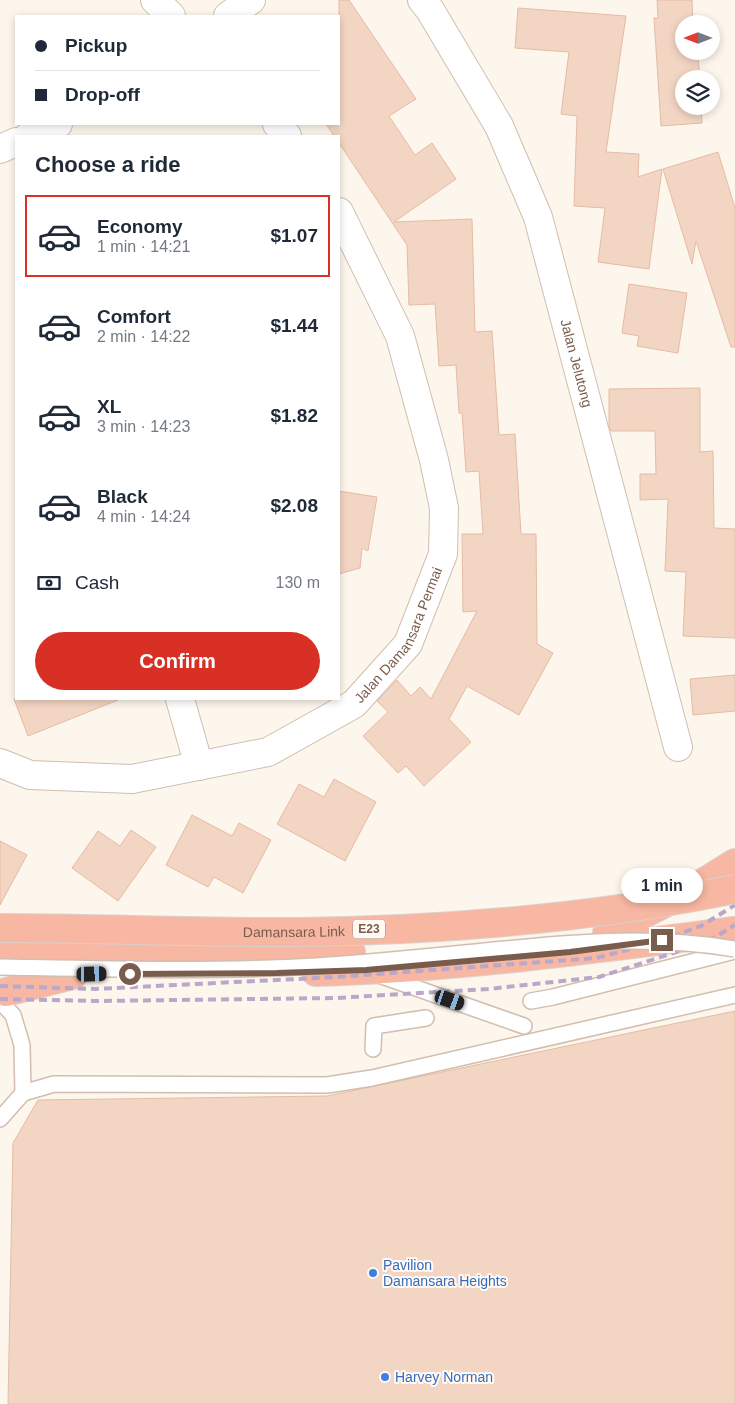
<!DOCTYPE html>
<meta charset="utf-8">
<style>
body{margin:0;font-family:Helvetica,sans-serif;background:#f6f6f7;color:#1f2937;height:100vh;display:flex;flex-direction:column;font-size:19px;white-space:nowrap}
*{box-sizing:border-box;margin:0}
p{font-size:16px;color:#747a83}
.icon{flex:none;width:28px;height:28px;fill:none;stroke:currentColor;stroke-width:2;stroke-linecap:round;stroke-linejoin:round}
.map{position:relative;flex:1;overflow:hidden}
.drawer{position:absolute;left:15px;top:135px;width:325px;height:565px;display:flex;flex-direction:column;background:#fff;border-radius:0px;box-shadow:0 2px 8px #0003}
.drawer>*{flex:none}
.hud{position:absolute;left:15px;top:15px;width:325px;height:110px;border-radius:0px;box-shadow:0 2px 8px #0003;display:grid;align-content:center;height:110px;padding:0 20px;background:#fff}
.needle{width:32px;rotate:270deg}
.fabs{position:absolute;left:675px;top:15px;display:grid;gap:10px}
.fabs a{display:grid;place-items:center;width:45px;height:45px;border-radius:50%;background:#fff;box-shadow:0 2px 8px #0003;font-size:25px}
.end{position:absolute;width:22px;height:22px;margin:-11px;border:6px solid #7a5c4d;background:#fff;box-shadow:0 0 0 2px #fff}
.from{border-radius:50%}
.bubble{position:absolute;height:35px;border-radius:18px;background:#fff;box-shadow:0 2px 8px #0003;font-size:16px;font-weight:800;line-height:35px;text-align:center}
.car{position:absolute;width:15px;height:30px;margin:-15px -8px;border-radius:6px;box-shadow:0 0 4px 1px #0007;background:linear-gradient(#222 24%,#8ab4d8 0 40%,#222 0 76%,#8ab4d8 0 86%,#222 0)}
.hud b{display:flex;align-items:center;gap:18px;height:48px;font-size:19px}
.hud b+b{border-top:1px solid #e0e1e3}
.hud i{width:12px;height:12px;background:#1f2937}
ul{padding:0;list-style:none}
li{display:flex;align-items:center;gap:15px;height:82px;margin:0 10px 8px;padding:0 10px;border:2px solid transparent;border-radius:0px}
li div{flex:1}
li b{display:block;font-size:19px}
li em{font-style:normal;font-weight:800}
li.on{border-color:#d93025}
li>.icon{width:45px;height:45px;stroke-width:1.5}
h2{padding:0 20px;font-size:22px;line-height:60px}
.pay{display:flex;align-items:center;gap:12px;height:55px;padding:0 20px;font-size:19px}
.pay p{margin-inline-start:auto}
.primary-button{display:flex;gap:10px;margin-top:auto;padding:10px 20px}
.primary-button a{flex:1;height:58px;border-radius:30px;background:#d93025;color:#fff;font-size:20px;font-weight:800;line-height:58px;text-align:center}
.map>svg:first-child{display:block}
.building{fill:#f3d5c3;stroke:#e6bba3}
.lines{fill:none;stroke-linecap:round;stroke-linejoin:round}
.lane-casing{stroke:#d1beb0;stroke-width:18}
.street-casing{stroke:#d1beb0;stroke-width:30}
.secondary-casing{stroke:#d6c0b0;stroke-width:30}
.highway-casing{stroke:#dad1cd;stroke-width:30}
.lane{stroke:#fff;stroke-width:15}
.street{stroke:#fff;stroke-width:28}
.secondary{stroke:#fff;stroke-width:28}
.highway{stroke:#f7b7a3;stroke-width:28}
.rail{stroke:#b9a8c9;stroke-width:4;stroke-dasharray:8 5;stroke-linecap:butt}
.lane-bridge-casing{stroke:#d1beb0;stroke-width:18;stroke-linecap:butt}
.highway-bridge-casing{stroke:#dad1cd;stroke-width:30;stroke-linecap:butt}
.lane-bridge{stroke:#fff;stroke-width:15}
.highway-bridge{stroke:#f7b7a3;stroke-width:28}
.route{stroke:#7a5c4d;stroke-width:6}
.shop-dot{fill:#3f7fe0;stroke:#fffaf3;stroke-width:2}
.labels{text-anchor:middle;stroke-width:4;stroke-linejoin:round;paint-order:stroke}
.shield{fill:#fffaf3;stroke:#a28b7f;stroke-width:1}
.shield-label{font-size:12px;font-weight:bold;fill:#7a5c4d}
.street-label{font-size:14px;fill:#7a5c4d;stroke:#fffaf3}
.shop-label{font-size:14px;fill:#366cbe;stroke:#fffaf3;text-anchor:start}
</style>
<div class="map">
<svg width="735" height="1404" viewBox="0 0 735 1404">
<rect width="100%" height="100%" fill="#fdf6ec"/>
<!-- building -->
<g class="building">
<polygon points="339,0 349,0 416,99 389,116 415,155 432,143 456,179 394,222 472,219 475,332 492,331 499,435 515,434 521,534 536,534 537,644 553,653 519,715 467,686 449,719 471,742 424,786 406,766 398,773 363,736 388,712 377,701 397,680 411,696 420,687 431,699 477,611 463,612 462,534 483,534 479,471 466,472 462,413 459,413 456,365 439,366 435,304 409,305 407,245 339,143 339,136 334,136 326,124 339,124"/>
<polygon points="657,0 692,0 693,24 684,24 684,51 694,51 694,56 698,56 700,79 684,79 684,106 701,106 702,123 661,126 654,18 658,18"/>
<polygon points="518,8 626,16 606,152 639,154 638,177 662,169 649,269 598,262 605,208 574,206 577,116 561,114 569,52 515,48"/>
<polygon points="718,152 735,208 735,347 731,347 696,241 692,264 663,169"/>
<polygon points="629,284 687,293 678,353 637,346 639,336 622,333"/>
<polygon points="700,388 700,452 713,451 714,528 735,529 735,638 683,636 686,572 665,571 668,499 640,500 640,474 656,474 655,431 611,431 609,426 609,389"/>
<polygon points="339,491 377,497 368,551 362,548 360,568 339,574"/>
<polygon points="735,675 735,711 693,715 690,679"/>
<polygon points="14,699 118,699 118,700 28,736"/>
<polygon points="334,779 376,802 345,861 277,824 299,784 324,797"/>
<polygon points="192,815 232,836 239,823 271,840 243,893 214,877 208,887 166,865"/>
<polygon points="131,830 156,847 118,901 72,868 98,831 120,846"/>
<polygon points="0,841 27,855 0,905"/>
<polygon points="735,1011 735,1404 8,1404 13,1143 38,1100 327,1096"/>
</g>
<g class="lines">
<!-- lane casing -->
<g class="lane-casing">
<g id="lane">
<polyline points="379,975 524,1026"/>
<polyline points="0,1001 13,1015 22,1045 23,1093"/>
<polyline points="531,1001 553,997 735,951"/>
<polyline points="373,1049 374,1026 426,1018"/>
<polyline points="0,1119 23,1093 54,1084 327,1085 372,1078 735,995"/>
</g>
</g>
<!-- street casing -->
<g class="street-casing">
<g id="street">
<polyline points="155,0 171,16"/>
<path id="s1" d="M422 0 430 10 499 126 538 217 678 747"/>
<polyline points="277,124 287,136"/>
<polyline points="180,699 199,766"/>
<path id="s2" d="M0 763 30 775 132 779 268 752 354 704 408 644 443 554 444 508 434 460 400 336 339 212"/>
</g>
</g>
<!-- secondary casing -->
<g class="secondary-casing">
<g id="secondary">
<polyline points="228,16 251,0"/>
<polyline points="29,136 58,124"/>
<polyline points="0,149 16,142"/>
</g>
</g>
<!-- highway casing -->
<g class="highway-casing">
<g id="highway">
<polyline points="607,933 698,886 735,863"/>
<polyline points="0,951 351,952"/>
<path d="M316 972C456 968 596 949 735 931"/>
<polyline points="6,992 73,975"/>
</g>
</g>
<!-- lane -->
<use href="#lane" class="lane"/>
<!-- street -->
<use href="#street" class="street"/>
<!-- secondary -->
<use href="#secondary" class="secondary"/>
<!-- highway -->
<use href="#highway" class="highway"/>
<!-- rail -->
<g class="rail">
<polyline points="0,986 95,989 337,977 596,958 651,944 701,926 735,905"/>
<polyline points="0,999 97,1001 336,998 488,989 599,977 707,942 735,925"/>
</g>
<!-- lane-bridge casing -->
<g class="lane-bridge-casing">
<path id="lane-bridge" d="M0 967C106 969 212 972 317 966 380 962 443 955 505 949 581 941 659 936 735 949"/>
</g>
<!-- highway-bridge casing -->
<g class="highway-bridge-casing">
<g id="highway-bridge">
<path id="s3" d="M0 928C100 928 199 933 299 932 445 930 592 919 735 889"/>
</g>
</g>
<!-- lane-bridge -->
<use href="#lane-bridge" class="lane-bridge"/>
<!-- highway-bridge -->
<use href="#highway-bridge" class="highway-bridge"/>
</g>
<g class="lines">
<!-- route -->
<polyline class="route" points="130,974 277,973 366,970 570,952 662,940"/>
</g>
<!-- markers -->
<g class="shop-dot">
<circle cx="373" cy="1273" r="5"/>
<circle cx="385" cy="1377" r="5"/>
</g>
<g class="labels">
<!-- shield labels -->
<rect class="shield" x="353" y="919.5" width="32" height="19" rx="4"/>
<g class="shield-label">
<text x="369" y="933">E23</text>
</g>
<!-- street labels -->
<g class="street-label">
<text dy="5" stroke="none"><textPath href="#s1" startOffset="398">Jalan Jelutong</textPath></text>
<text dy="5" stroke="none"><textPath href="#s2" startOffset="455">Jalan Damansara Permai</textPath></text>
<text dy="5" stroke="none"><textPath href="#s3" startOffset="294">Damansara Link</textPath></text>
</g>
<!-- shop labels -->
<g class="shop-label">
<text x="383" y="1270">Pavilion<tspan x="383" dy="16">Damansara Heights</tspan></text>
<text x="395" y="1382">Harvey Norman</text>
</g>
</g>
</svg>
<div class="fabs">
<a><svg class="needle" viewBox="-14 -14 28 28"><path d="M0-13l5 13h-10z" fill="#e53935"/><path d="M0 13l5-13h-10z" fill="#747a83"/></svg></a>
<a><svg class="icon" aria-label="layers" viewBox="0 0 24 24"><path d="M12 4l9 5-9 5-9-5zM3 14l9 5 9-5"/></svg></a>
</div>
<i class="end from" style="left:130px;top:974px"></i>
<i class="end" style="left:662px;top:940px"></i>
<div class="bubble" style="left:621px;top:868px;width:82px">1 min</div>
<i class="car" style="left:92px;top:974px;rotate:89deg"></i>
<i class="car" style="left:450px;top:1000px;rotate:109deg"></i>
<div class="hud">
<b><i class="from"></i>Pickup</b>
<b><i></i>Drop-off</b>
</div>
<section class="drawer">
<h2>Choose a ride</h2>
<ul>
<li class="on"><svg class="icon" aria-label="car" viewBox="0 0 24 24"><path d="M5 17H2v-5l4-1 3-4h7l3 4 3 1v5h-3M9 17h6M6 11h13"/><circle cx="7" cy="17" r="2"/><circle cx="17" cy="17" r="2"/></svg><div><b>Economy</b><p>1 min · 14:21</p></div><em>$1.07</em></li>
<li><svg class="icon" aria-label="car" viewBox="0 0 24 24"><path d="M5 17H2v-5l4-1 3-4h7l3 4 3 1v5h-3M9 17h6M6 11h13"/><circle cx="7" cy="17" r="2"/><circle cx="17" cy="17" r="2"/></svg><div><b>Comfort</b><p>2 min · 14:22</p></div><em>$1.44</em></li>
<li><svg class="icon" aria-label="car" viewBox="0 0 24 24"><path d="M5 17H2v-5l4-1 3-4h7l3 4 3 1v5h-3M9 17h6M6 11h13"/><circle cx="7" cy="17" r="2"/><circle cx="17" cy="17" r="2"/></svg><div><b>XL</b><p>3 min · 14:23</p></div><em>$1.82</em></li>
<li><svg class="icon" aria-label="car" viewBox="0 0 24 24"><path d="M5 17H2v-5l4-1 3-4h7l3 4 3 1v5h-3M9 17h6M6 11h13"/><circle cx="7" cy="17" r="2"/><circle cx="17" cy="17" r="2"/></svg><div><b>Black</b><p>4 min · 14:24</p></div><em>$2.08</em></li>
</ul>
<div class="pay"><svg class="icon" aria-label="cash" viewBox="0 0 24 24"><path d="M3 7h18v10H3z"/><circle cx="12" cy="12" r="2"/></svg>Cash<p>130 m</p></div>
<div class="primary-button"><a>Confirm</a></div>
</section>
</div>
